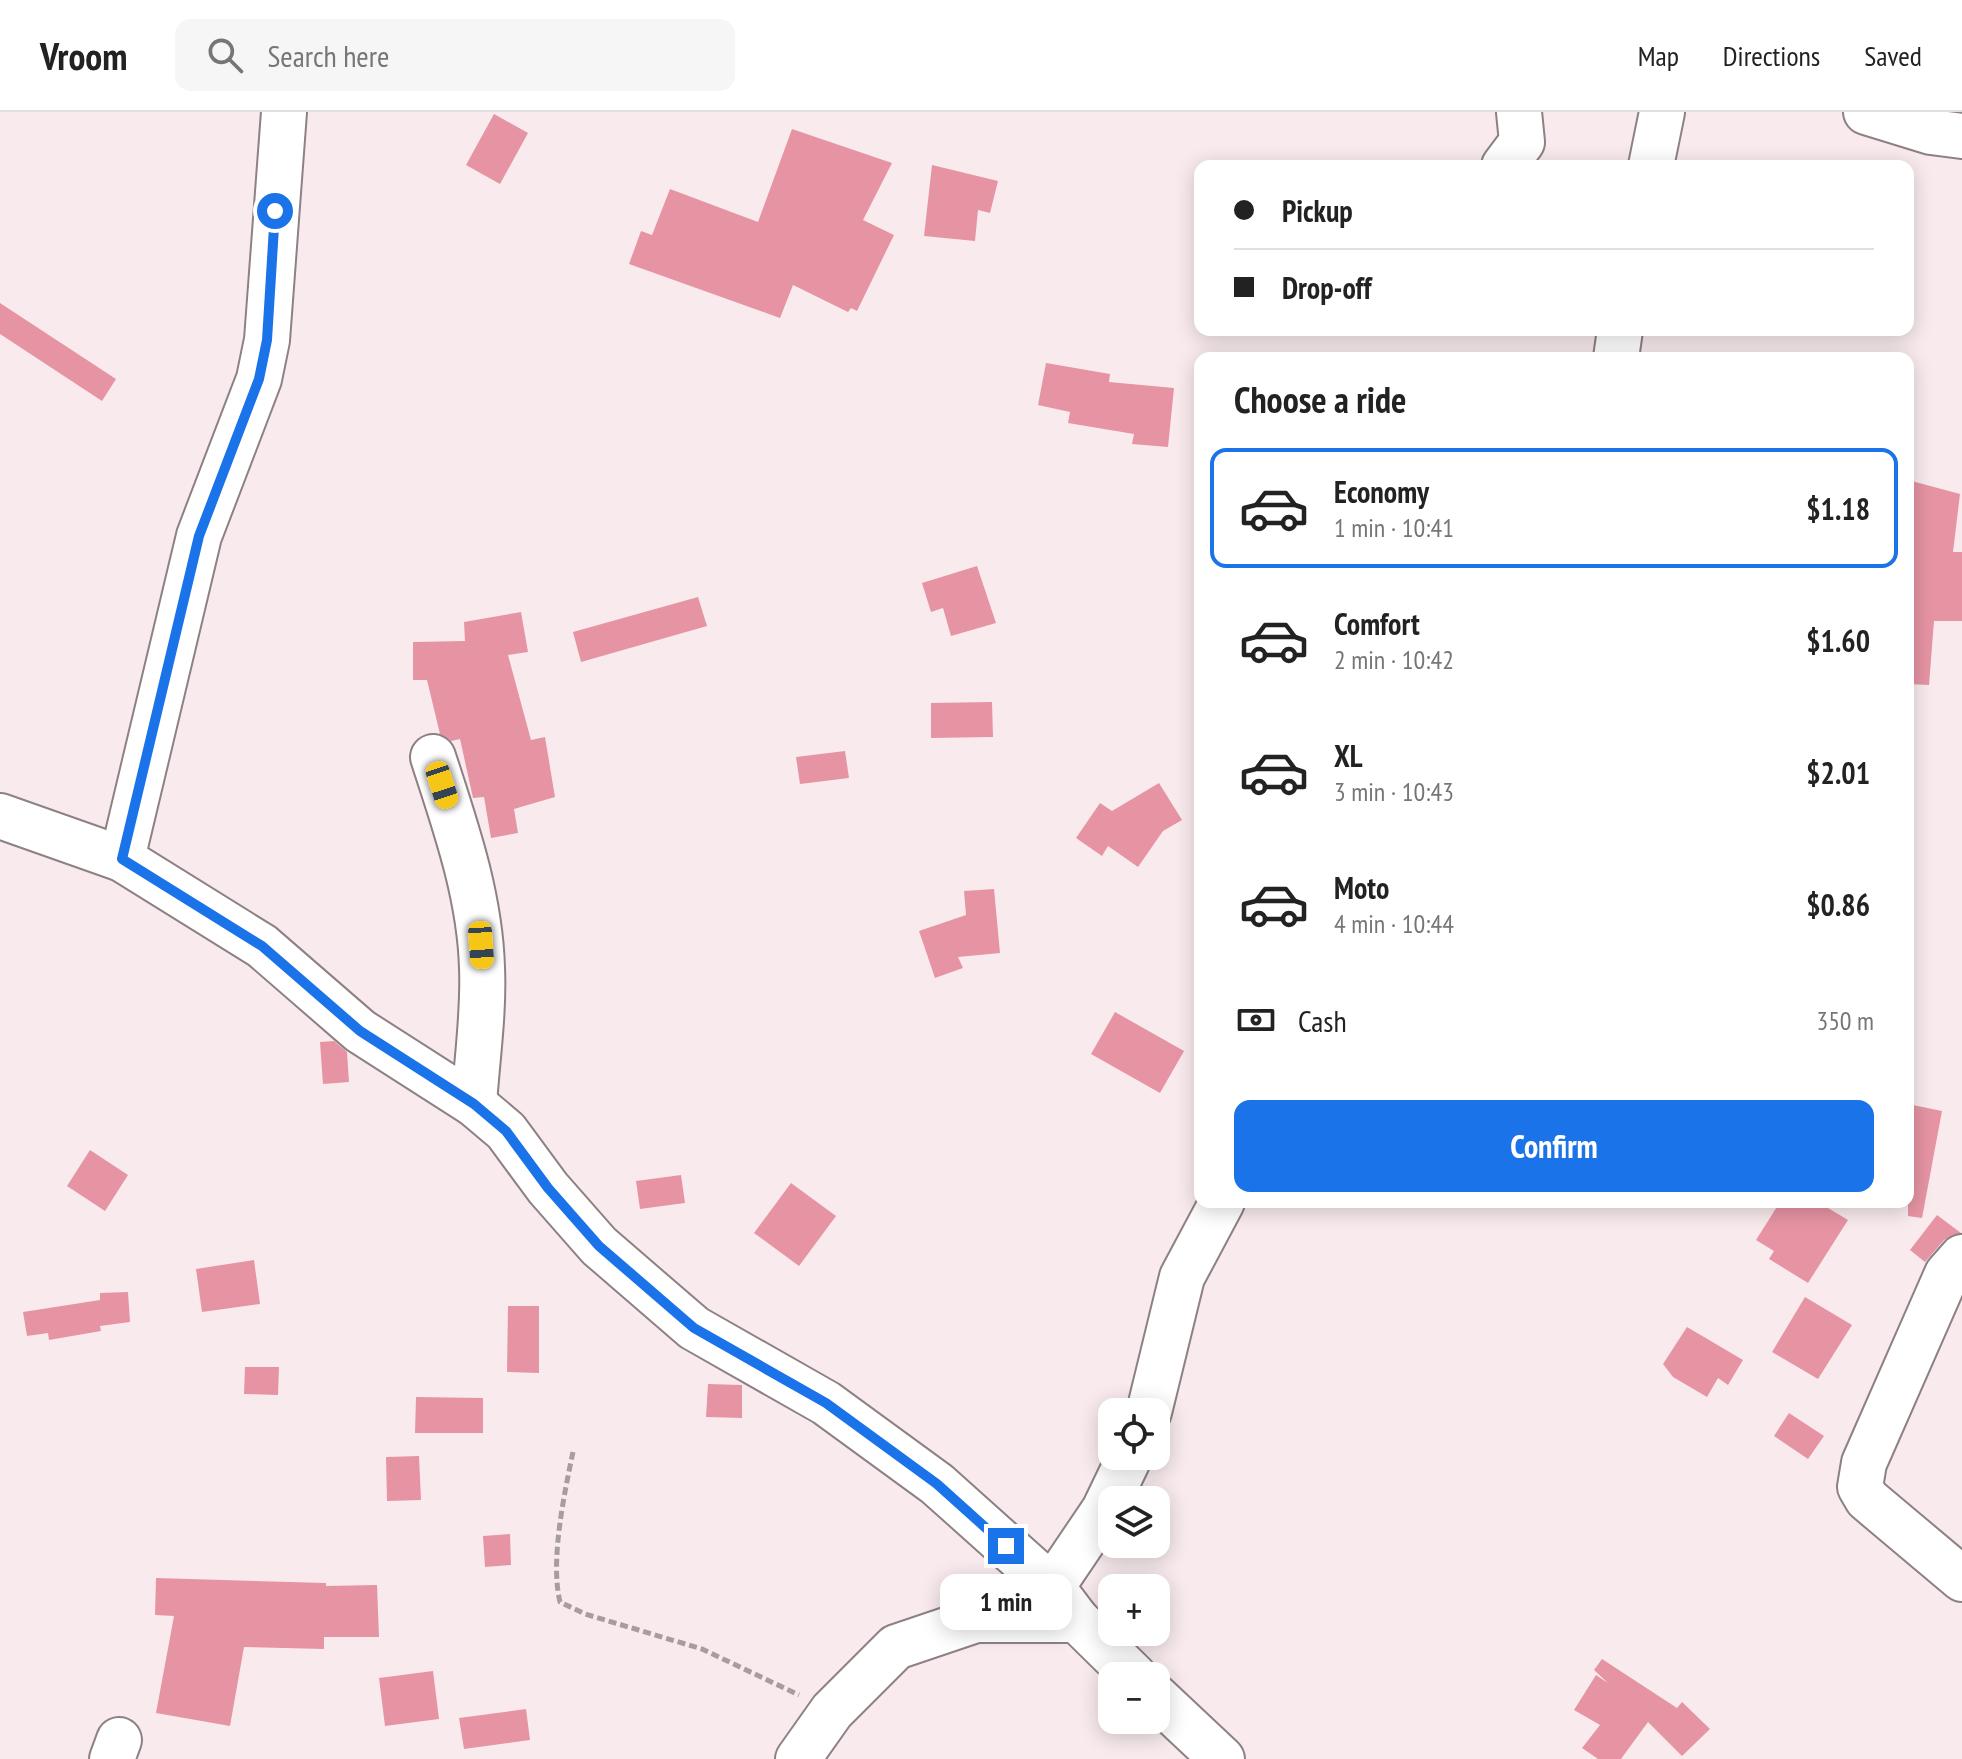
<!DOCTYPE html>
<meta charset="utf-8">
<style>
body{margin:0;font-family:"PT Sans Narrow",sans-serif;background:#f6f6f6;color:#222;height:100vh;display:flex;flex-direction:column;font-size:30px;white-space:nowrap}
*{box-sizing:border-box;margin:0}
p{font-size:26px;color:#767676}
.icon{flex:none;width:44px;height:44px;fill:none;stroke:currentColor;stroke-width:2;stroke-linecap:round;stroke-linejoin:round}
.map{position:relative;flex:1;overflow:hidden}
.drawer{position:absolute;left:1194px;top:240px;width:720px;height:856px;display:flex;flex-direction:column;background:#fff;border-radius:16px;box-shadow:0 4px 20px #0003}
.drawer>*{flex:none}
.hud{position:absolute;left:1194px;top:48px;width:720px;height:176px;border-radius:16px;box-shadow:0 4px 20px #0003;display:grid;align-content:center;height:176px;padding:0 40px;background:#fff}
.controls{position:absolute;left:1098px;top:1286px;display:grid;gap:16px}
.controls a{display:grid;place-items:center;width:72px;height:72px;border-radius:16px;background:#fff;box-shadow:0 4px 20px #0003;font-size:40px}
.end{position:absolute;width:36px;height:36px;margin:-18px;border:10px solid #1a73e8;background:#fff;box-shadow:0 0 0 4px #fff}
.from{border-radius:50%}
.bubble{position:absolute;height:56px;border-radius:16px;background:#fff;box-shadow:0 4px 20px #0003;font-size:26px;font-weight:600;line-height:56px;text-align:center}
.car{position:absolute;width:24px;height:48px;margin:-24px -12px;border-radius:10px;box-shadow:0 0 6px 2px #0007;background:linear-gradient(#f5c518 24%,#345 0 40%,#f5c518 0 76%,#345 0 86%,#f5c518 0)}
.hud b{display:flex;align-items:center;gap:28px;height:76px;font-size:30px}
.hud b+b{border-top:2px solid #e0e0e0}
.hud i{width:20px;height:20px;background:#222}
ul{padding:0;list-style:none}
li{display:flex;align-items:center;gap:24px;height:120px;margin:0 16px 12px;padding:0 24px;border:4px solid transparent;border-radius:16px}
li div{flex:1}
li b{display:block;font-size:30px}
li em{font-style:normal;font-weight:600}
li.on{border-color:#1a73e8}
li>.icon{width:72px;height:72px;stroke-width:1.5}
h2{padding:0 40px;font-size:36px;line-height:96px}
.pay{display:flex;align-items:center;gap:20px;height:88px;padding:0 40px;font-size:30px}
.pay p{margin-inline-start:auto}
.primary-button{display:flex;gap:16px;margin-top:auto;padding:16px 40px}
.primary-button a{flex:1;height:92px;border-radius:16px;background:#1a73e8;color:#fff;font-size:32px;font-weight:600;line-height:92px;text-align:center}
header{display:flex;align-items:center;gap:48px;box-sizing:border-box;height:112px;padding:0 40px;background:#fff;border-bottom:2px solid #e0e0e0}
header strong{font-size:38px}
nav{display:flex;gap:44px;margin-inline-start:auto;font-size:28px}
.search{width:560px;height:72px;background:#f6f6f6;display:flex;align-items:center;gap:20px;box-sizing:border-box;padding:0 28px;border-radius:16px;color:#767676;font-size:30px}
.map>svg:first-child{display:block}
.building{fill:#e694a4}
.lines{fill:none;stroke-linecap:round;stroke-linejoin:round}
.minor-casing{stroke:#8d8183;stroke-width:48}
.path{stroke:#a79d9e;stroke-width:5;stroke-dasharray:8 4;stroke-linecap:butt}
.minor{stroke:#fff;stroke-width:44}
.route{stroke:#1a73e8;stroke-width:10}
</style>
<header>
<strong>Vroom</strong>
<div class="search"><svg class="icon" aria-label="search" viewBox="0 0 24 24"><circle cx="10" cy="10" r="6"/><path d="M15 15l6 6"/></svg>Search here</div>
<nav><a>Map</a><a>Directions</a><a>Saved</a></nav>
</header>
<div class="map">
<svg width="1962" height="1647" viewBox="0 0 1962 1647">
<rect width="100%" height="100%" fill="#f9ebed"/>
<!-- building -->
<g class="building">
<polygon points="494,2 528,21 500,72 466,53"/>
<polygon points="792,17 892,51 863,108 894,123 857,199 851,196 848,200 793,173 780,206 629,152 641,119 652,123 670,77 758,110"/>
<polygon points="932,53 998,69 990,101 978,98 975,129 924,124"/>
<polygon points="0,191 116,267 102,289 0,222"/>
<polygon points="1046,251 1110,262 1109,270 1174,276 1168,335 1132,332 1134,322 1068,311 1070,300 1038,293"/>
<polygon points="1908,368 1960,382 1953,440 1962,440 1962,509 1934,509 1929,573 1908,572"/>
<polygon points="977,454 996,511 951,524 943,496 931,500 922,471"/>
<polygon points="698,485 707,514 581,550 573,520"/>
<polygon points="521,500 528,540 508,543 531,628 545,625 555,685 514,697 518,721 491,726 484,685 473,686 460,627 451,629 440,622 427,568 413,568 413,530 465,529 464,510"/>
<polygon points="992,590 993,625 931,626 931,591"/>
<polygon points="845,639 849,666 800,672 796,645"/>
<polygon points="1159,671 1182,708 1163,719 1138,755 1108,734 1102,744 1076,726 1100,691 1112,699"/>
<polygon points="994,777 1000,841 958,845 963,856 935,866 919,819 966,803 964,779"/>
<polygon points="1115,900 1184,939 1160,981 1091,942"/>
<polygon points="334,929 347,940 349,970 323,972 320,930"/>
<polygon points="1908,992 1942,999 1922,1106 1908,1104"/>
<polygon points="90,1038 128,1063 105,1099 67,1074"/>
<polygon points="681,1063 685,1091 640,1097 636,1069"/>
<polygon points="791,1071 836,1104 799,1154 754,1121"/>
<polygon points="1780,1090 1818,1090 1848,1108 1808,1171 1769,1147 1774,1139 1756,1128"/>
<polygon points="1937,1103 1961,1121 1944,1128 1925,1150 1910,1138"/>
<polygon points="254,1148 260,1192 202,1200 196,1157"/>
<polygon points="128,1180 130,1210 100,1214 101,1219 49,1228 48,1221 27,1224 23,1200 100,1188 100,1181"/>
<polygon points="1805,1185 1852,1213 1818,1267 1772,1240"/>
<polygon points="508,1194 539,1194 539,1261 507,1260"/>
<polygon points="1687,1215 1743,1248 1728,1273 1718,1266 1707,1285 1673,1265 1663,1252"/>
<polygon points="245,1255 279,1255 278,1283 244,1282"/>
<polygon points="708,1272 742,1273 742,1306 706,1305"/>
<polygon points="416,1285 483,1286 483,1321 415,1321"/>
<polygon points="1789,1301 1824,1324 1808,1347 1774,1324"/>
<polygon points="419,1344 421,1388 387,1389 386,1345"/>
<polygon points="510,1422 511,1453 485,1455 483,1424"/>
<polygon points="156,1466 326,1471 326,1474 377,1473 379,1525 324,1525 324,1537 244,1535 230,1614 156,1601 174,1504 155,1503"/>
<polygon points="1602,1547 1677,1596 1682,1590 1710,1617 1682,1644 1648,1610 1621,1647 1598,1647 1582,1636 1600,1613 1574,1598 1596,1563 1608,1571 1594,1558"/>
<polygon points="433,1559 439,1607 385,1614 379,1566"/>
<polygon points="526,1597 530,1628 464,1637 459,1606"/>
</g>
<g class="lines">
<!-- minor casing -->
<g class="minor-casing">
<g id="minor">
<polyline points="1866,0 1931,20 1962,24"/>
<polyline points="1504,54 1522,30 1519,0"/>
<polyline points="1651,54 1662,0"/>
<polyline points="1616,246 1620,218"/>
<path d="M433 645C455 713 480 783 482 856 484 900 477 947 474 992"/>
<polyline points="0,704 122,747 262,834 360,919 474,992 506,1019 548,1076 599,1134 694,1216 826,1291 937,1372 1052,1475 1077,1508 1134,1564"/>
<polyline points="122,747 199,424 259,267 267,228 284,0"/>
<polyline points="1962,1145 1947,1162 1864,1351 1860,1375 1867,1387 1962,1467"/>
<polyline points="1149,1300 1182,1165 1222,1090"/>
<polyline points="1052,1475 1104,1398 1130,1344"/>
<polyline points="1156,1585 1222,1647"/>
<polyline points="112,1647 119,1628"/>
<polyline points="798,1647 832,1599 896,1535 976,1508 1077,1508"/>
</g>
</g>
<!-- path -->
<path class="path" d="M573 1340C564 1383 550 1449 560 1490L585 1502 702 1537 799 1583"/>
<!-- minor -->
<use href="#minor" class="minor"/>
</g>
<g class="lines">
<!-- route -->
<polyline class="route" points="275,99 267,228 259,267 199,424 122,747 262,834 360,919 474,992 506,1019 548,1076 599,1134 694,1216 826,1291 937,1372 1006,1434"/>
</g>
</svg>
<div class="controls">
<a><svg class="icon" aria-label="locate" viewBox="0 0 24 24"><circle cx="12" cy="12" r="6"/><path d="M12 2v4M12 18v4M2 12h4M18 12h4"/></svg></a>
<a><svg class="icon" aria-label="layers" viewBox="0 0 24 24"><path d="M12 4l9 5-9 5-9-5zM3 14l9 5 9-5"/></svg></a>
<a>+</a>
<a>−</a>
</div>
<i class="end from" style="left:275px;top:99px"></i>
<i class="end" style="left:1006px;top:1434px"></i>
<div class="bubble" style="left:940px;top:1462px;width:132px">1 min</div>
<i class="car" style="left:442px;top:673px;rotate:162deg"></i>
<i class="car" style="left:481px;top:833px;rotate:176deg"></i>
<div class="hud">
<b><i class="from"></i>Pickup</b>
<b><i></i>Drop-off</b>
</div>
<section class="drawer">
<h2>Choose a ride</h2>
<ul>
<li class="on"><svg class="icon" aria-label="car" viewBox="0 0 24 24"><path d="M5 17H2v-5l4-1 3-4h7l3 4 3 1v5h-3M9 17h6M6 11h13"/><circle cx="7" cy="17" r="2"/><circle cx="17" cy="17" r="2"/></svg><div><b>Economy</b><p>1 min · 10:41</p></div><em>$1.18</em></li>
<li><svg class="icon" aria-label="car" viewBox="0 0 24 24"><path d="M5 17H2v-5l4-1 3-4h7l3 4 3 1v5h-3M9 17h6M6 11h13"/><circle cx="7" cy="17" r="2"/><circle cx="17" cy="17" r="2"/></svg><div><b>Comfort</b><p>2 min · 10:42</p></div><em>$1.60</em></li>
<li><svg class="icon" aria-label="car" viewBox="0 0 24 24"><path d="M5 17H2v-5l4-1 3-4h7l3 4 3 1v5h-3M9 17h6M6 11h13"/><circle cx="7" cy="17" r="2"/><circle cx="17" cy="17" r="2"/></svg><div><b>XL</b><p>3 min · 10:43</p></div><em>$2.01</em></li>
<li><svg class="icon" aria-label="car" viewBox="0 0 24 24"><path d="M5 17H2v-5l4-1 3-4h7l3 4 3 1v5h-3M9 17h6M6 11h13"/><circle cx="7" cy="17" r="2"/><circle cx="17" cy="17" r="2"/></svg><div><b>Moto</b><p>4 min · 10:44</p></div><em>$0.86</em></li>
</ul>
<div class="pay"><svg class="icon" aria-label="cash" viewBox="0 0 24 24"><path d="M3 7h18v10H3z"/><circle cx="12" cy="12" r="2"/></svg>Cash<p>350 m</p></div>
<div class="primary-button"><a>Confirm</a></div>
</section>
</div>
